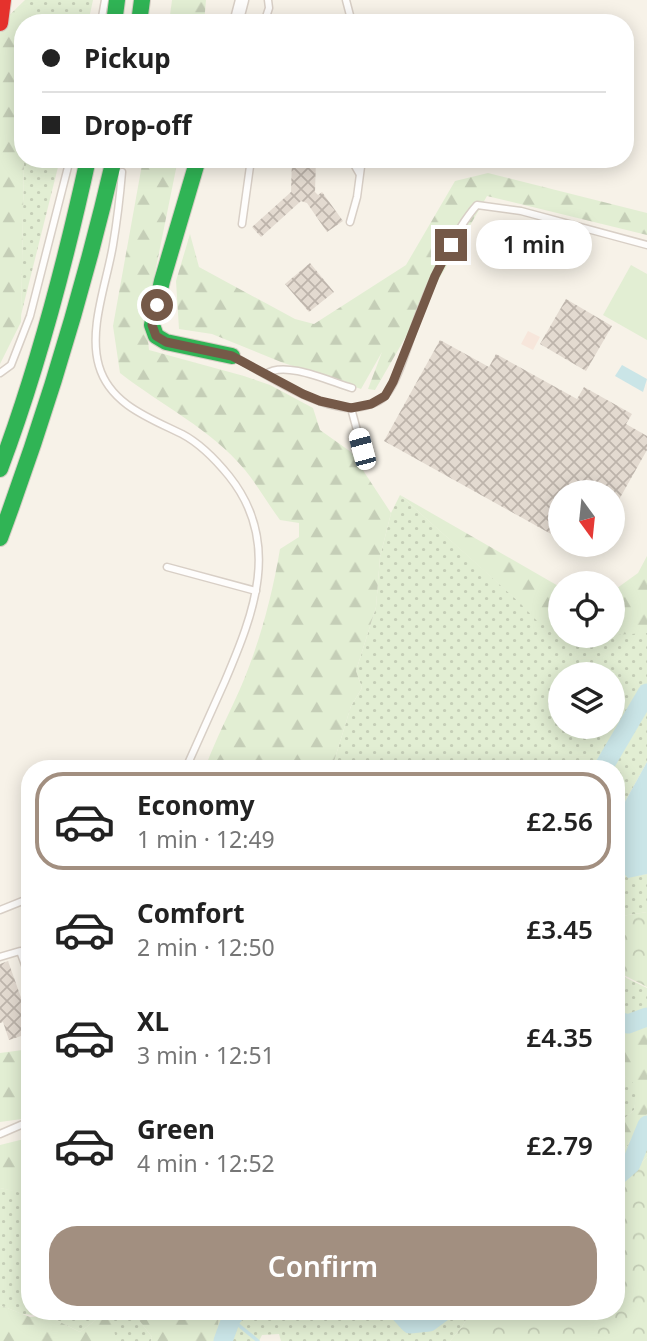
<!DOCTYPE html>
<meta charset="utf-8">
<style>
body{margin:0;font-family:"Noto Sans",sans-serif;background:#f6f6f6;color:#222;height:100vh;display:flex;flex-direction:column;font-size:26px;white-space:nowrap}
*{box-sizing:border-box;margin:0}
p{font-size:23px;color:#767676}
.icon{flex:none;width:38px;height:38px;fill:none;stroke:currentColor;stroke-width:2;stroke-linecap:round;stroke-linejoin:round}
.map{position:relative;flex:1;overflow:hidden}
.details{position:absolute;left:21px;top:760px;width:604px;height:560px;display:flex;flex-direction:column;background:#fff;border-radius:28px;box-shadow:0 4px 18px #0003}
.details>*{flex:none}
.hud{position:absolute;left:14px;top:14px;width:620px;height:154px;border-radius:28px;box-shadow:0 4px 18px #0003;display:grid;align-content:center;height:154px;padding:0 28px;background:#fff}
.needle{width:46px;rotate:165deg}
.controls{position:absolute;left:548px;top:480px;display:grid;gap:14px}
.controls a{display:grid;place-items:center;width:77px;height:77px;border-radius:50%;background:#fff;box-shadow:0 4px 18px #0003;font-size:35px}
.end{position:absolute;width:32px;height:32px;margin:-16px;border:9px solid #755948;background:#fff;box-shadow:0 0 0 4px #fff}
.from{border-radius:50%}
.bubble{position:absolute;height:49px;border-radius:24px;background:#fff;box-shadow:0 4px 18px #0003;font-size:23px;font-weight:600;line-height:49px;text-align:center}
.car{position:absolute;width:21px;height:42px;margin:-21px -10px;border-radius:9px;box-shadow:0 0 5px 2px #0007;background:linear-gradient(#fff 24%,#345 0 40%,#fff 0 76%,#345 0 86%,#fff 0)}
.hud b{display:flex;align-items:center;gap:24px;height:66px;font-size:26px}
.hud b+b{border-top:2px solid #e0e0e0}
.hud i{width:18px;height:18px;background:#222}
ul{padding:12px 0 0;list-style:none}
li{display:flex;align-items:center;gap:21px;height:98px;margin:0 14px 10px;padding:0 14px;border:4px solid transparent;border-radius:28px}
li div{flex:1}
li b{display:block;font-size:26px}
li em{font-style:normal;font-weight:600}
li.active{border-color:#a28f80}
li>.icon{width:63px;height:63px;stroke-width:1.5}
.primary-button{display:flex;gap:14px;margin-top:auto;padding:14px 28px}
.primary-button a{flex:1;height:80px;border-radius:28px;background:#a28f80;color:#fff;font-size:28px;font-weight:600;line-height:80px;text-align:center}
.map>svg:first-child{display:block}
.commercial{fill:#f7e6db}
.grass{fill:url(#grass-dots);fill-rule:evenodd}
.forest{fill:url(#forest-firs)}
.park{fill:url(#park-crowns)}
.pitch{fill:#e2eed3}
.water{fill:#cae5e7}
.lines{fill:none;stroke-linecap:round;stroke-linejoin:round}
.stream{stroke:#cae5e7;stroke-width:3.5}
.river{stroke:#cae5e7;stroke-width:19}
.building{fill:url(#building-cross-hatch)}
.lane-casing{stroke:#d8cfc6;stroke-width:9}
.street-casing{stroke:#d8cfc6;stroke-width:15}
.fast-casing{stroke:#d7cec5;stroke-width:18}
.jam-casing{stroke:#d7cec5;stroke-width:18}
.lane{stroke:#fefdfc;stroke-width:6}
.street{stroke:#fefdfc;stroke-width:12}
.fast{stroke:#30b455;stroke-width:16}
.jam{stroke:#e5322d;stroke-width:16}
.route{stroke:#755948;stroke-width:9}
</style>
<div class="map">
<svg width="647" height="1341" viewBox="0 0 647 1341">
<defs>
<pattern id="grass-dots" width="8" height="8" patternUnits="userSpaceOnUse" patternTransform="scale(1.75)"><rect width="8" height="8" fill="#e2eed3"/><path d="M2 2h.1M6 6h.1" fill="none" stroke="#c5ceb7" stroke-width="1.8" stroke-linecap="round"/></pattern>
<pattern id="forest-firs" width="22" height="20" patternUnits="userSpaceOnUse" patternTransform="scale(1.75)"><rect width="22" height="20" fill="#e2eed3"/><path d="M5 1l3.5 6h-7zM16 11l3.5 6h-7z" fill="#c5ceb7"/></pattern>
<pattern id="park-crowns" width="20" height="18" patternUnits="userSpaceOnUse" patternTransform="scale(1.75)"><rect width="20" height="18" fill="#e2eed3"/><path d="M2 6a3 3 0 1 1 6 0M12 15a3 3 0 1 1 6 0" fill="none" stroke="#c5ceb7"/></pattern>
<pattern id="building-cross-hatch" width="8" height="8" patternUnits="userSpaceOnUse" patternTransform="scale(1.75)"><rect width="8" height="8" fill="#e3dad0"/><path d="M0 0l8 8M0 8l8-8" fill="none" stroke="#bdb4ab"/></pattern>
</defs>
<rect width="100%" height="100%" fill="#f7f2e8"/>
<!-- commercial -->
<polygon class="commercial" points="528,331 540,337 533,350 521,344"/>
<!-- grass -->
<g class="grass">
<polygon points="28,0 93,0 88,23 28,23"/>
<polygon points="24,159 60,159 21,315"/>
<path d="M400 495 516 599 560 626V635H612L647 632V762L616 818V768H332L351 706 362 688 356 671 376 607 380 557 391 513ZM560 674H612V726H560Z"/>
<polygon points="616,865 628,877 647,874 647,912 622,916 616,912"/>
<polygon points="616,973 647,988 647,1027 616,1028"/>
<polygon points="616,1069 638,1086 634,1110 616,1126"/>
<polygon points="647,1114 647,1157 616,1190 616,1163"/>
<polygon points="0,1188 30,1194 30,1311 132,1311 152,1337 151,1341 117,1341 97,1319 80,1332 48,1316 22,1314 0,1305"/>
<polygon points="219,1311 471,1311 462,1327 450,1341 281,1341 279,1334 262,1335 259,1341 217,1341"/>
</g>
<!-- forest -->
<g class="forest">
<polygon points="25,0 28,0 28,23 23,23 24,159 21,322 0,364 0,24"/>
<polygon points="172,0 206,0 204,23 169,23"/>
<path d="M143 159H178L146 317 149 350 244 376 270 385 313 408 320 430 351 452 391 513 380 557 376 607 356 671 362 688 351 706 332 768H205C215 741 228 716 240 689 259 645 272 597 280 549L299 537V523L280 520C268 504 258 486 245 470 211 429 161 405 120 373L113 326Z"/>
<polygon points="488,173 647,213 647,235 487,196 375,390 368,389 382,352 361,389 281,362 212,334 179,329 176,281 190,234 199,267 295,319 314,324 406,265 455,181"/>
<polygon points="400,495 560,587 560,630 539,623 519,602"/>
<polygon points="647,556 647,633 613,635 613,591 638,573"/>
<polygon points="647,1027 647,1114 616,1163 616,1126 634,1110 637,1086 616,1069 616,1028"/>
<polygon points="30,1049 30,1112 22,1119 0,1122 0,1053"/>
<polygon points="30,1134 30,1195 0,1188 0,1145 24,1139"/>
<polygon points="0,1305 30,1317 48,1316 80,1332 97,1319 110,1318 117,1341 0,1341"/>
<polygon points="132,1311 219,1311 217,1341 151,1341 152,1337"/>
</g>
<!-- park -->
<g class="park">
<polygon points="616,912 622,916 647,912 647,987 616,971"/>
<polygon points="647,1157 647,1341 450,1341 462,1327 471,1311 616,1311 616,1190"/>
</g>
<!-- pitch -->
<polygon class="pitch" points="631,265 647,274 647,340 603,315"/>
<!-- water -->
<g class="water">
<polygon points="622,365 647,379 643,392 615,376"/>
<polygon points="647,762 647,874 628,878 616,865 616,818"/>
</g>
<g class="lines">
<!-- stream -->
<polyline class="stream" points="231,1319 258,1341"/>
<!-- river -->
<g class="river">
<polyline points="603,768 647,693"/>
<polyline points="616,1020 628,1024 647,1017"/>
<polyline points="616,1177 631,1164 647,1125"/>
<polyline points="398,1311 410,1324 429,1322 444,1311"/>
<polyline points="223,1341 231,1319 237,1311"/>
</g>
</g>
<!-- building -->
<g class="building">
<polygon points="322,16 328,23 313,23"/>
<polygon points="292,159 316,159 315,192 318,195 322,192 343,221 327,232 307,203 301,201 261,237 252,227 291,192"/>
<polygon points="310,263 334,292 309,312 285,284"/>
<polygon points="566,299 612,326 586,371 540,344"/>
<polygon points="440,340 489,367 496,354 577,399 584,387 632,414 626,424 647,436 647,450 612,512 612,492 560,492 560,539 384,441"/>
<polygon points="570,544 594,544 589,555"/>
<polygon points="8,961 24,1006 30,1005 30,1033 9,1040 3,1022 0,1023 0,964"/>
</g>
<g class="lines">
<!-- lane casing -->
<g class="lane-casing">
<g id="lane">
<polyline points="346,0 352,23"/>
<polyline points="101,23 105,0"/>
<polyline points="264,23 269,8 268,0"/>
<polyline points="351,159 359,173"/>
<path d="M122 172C120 196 117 221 113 245 107 282 88 329 99 366 110 404 149 418 182 434 201 444 216 460 229 476 282 542 254 613 225 681 212 710 199 739 186 768"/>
<polyline points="350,222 357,197 362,159"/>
<polyline points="242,224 251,159"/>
<path d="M233 356C266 374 312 406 350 408 360 408 378 404 385 396 397 384 408 345 414 328 427 291 452 233 477 205L521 211 647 245"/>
<polyline points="0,373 11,365 30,316 70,159"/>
<path d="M266 374C285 360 331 382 352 388"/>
<polyline points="351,408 362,449"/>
<polyline points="167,567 256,591"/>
<polyline points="0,910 30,898"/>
<polyline points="0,957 20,951 30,979"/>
<polyline points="0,1134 30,1121"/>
</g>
</g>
<!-- street casing -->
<g class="street-casing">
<polyline id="street" points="236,23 242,0"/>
</g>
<!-- fast casing -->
<g class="fast-casing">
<g id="fast">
<polyline points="114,23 117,0"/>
<polyline points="139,23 142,0"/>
<polyline points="198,159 162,281 152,325 156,336 166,342 232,356"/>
<path d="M0 469C38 368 65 264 88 159"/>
<path d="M0 538C46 414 84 288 114 159"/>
</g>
</g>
<!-- jam casing -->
<g class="jam-casing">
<polyline id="jam" points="0,23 3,0"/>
</g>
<!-- lane -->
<use href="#lane" class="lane"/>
<!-- street -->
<use href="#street" class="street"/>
<!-- fast -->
<use href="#fast" class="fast"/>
<!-- jam -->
<use href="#jam" class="jam"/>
</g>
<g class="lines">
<!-- route -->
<polyline class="route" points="157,305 152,325 156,336 166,342 232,356 303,394 320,401 351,408 371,404 385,396 393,382 435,276 451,245"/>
</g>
</svg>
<div class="controls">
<a><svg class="needle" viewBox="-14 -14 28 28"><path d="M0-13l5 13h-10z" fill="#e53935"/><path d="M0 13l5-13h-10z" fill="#767676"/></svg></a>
<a><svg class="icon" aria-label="locate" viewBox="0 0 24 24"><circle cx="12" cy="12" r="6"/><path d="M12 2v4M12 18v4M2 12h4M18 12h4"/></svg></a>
<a><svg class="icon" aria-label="layers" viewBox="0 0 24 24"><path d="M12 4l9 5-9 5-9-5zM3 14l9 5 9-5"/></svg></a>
</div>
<i class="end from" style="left:157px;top:305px"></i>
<i class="end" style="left:451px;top:245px"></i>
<div class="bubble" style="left:476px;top:220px;width:116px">1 min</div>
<i class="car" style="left:362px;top:449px;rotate:345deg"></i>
<div class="hud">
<b><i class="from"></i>Pickup</b>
<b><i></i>Drop-off</b>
</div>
<section class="details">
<ul>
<li class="active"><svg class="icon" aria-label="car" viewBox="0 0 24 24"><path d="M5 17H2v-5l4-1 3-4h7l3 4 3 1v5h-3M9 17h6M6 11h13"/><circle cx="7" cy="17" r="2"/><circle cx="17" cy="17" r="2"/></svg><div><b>Economy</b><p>1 min · 12:49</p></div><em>£2.56</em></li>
<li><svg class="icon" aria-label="car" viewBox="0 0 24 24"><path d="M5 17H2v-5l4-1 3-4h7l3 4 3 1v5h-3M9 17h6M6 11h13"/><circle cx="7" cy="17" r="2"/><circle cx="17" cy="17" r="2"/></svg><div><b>Comfort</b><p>2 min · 12:50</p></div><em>£3.45</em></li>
<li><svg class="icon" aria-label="car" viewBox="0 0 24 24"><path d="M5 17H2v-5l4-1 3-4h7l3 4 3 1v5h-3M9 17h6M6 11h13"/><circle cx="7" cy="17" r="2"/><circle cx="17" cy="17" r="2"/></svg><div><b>XL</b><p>3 min · 12:51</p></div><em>£4.35</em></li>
<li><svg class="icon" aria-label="car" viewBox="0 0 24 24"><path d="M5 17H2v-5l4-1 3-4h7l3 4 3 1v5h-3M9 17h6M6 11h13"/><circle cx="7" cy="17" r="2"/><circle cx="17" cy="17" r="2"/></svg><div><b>Green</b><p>4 min · 12:52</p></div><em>£2.79</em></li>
</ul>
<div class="primary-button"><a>Confirm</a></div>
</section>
</div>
